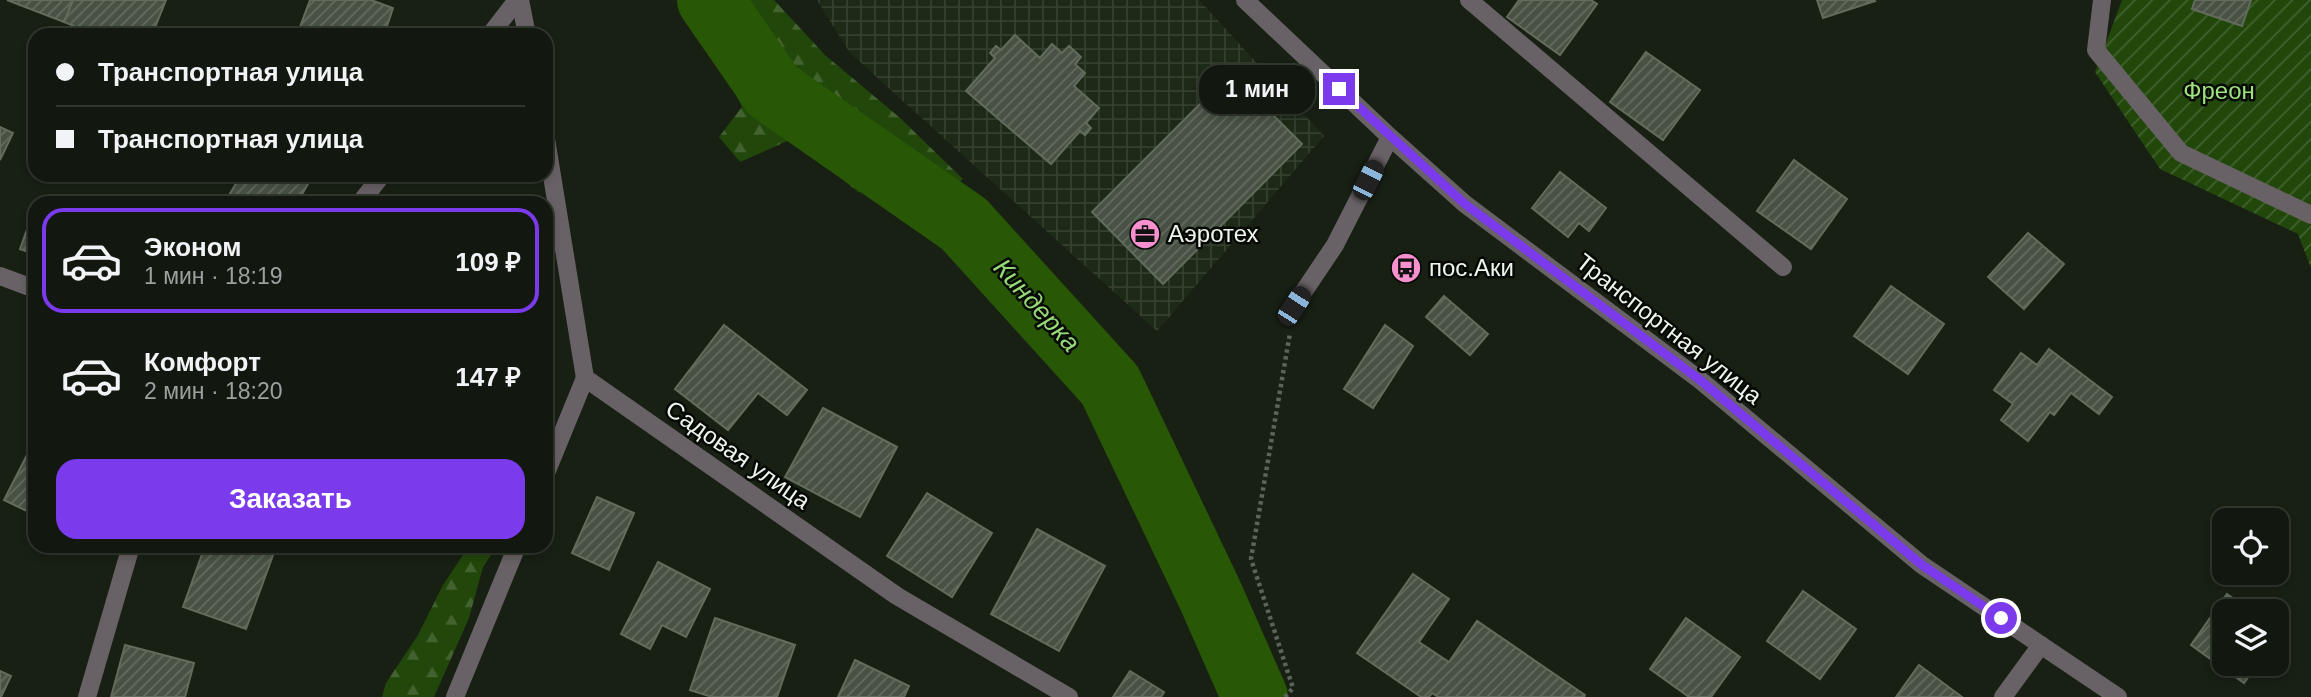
<!DOCTYPE html>
<html lang="ru">
<meta charset="utf-8">
<style>
body{margin:0;font-family:Arial,sans-serif;background:#1b2118;color:#f1f3f6;height:100vh;display:flex;flex-direction:column;font-size:26px;white-space:nowrap}
*{box-sizing:border-box;margin:0}
p{font-size:23px;color:#9ca09e}
.icon{flex:none;width:38px;height:38px;fill:none;stroke:currentColor;stroke-width:2;stroke-linecap:round;stroke-linejoin:round}
.map{position:relative;flex:1;overflow:hidden}
.details{position:absolute;left:28px;top:196px;width:525px;height:357px;display:flex;flex-direction:column;background:#12180f;border-radius:21px;box-shadow:0 4px 10px #0003,0 0 0 2px #31372f}
.details>*{flex:none}
.guide{position:absolute;left:28px;top:28px;width:525px;height:154px;border-radius:21px;box-shadow:0 4px 10px #0003,0 0 0 2px #31372f;display:grid;align-content:center;height:154px;padding:0 28px;background:#12180f}
.fabs{position:absolute;left:2212px;top:508px;display:grid;gap:14px}
.fabs a{display:grid;place-items:center;width:77px;height:77px;border-radius:14px;background:#12180f;box-shadow:0 4px 10px #0003,0 0 0 2px #31372f;font-size:35px}
.end{position:absolute;width:32px;height:32px;margin:-16px;border:9px solid #7c3aed;background:#fff;box-shadow:0 0 0 4px #fff}
.from{border-radius:50%}
.bubble{position:absolute;height:49px;border-radius:21px;background:#12180f;box-shadow:0 4px 10px #0003,0 0 0 2px #31372f;font-size:23px;font-weight:700;line-height:49px;text-align:center}
.car{position:absolute;width:21px;height:42px;margin:-21px -10px;border-radius:9px;box-shadow:0 0 5px 2px #0007;background:linear-gradient(#222 24%,#8ab4d8 0 40%,#222 0 76%,#8ab4d8 0 86%,#222 0)}
.guide b{display:flex;align-items:center;gap:24px;height:66px;font-size:26px}
.guide b+b{border-top:2px solid #31372f}
.guide i{width:18px;height:18px;background:#f1f3f6}
ul{padding:12px 0 0;list-style:none}
li{display:flex;align-items:center;gap:21px;height:105px;margin:0 14px 10px;padding:0 14px;border:4px solid transparent;border-radius:21px}
li div{flex:1}
li b{display:block;font-size:26px}
li em{font-style:normal;font-weight:700}
li.current{border-color:#7c3aed}
li>.icon{width:63px;height:63px;stroke-width:1.5}
.primary-button{display:flex;gap:14px;margin-top:auto;padding:14px 28px}
.primary-button a{flex:1;height:80px;border-radius:21px;background:#7c3aed;color:#fff;font-size:28px;font-weight:700;line-height:80px;text-align:center}
.map>svg:first-child{display:block}
.industrial{fill:url(#industrial-grid)}
.forest{fill:url(#forest-firs)}
.garden{fill:url(#garden-furrows)}
.lines{fill:none;stroke-linecap:round;stroke-linejoin:round}
.river{stroke:#285806;stroke-width:66}
.building{fill:url(#building-hatch);stroke:#626c5d;stroke-width:2}
.path{stroke:#5c6459;stroke-width:4.5;stroke-dasharray:3.5 3.5;stroke-linecap:butt}
.service{stroke:#686165;stroke-width:18}
.minor{stroke:#686165;stroke-width:18}
.tertiary{stroke:#686165;stroke-width:18}
.route{stroke:#7c3aed;stroke-width:9}
.labels{text-anchor:middle;stroke-width:5;stroke-linejoin:round;paint-order:stroke}
.park-label{font-size:24px;fill:#9ee27e;stroke:#060905}
.poi-label{font-size:24px;fill:#eef5ec;stroke:#060905;text-anchor:start}
.street-label{font-size:24px;fill:#eef5ec;stroke:#060905}
.water-label{font-size:26px;font-style:italic;fill:#97db77;stroke:#060905}
</style>
<div class="map">
<svg width="2311" height="697" viewBox="0 0 2311 697">
<defs>
<pattern id="industrial-grid" width="8" height="8" patternUnits="userSpaceOnUse" patternTransform="scale(1.75)"><rect width="8" height="8" fill="#1e2a18"/><path d="M0 4h8M4 0v8" fill="none" stroke="#343f2e"/></pattern>
<pattern id="forest-firs" width="22" height="20" patternUnits="userSpaceOnUse" patternTransform="scale(1.75)"><rect width="22" height="20" fill="#22470b"/><path d="M5 1l3.5 6h-7zM16 11l3.5 6h-7z" fill="#42622f"/></pattern>
<pattern id="garden-furrows" width="10" height="10" patternUnits="userSpaceOnUse" patternTransform="scale(1.75)"><rect width="10" height="10" fill="#22470b"/><path d="M-1 1l2-2M0 10L10 0M9 11l2-2" fill="none" stroke="#42622f"/></pattern>
<pattern id="building-hatch" width="6" height="6" patternUnits="userSpaceOnUse" patternTransform="scale(1.75)"><rect width="6" height="6" fill="#485244"/><path d="M-1 1l2-2M0 6l6-6M5 7l2-2" fill="none" stroke="#636c5f"/></pattern>
</defs>
<rect width="100%" height="100%" fill="#182014"/>
<!-- industrial -->
<polygon class="industrial" points="817,0 1199,0 1324,136 1157,331 850,53"/>
<!-- forest -->
<g class="forest">
<polygon points="679,0 774,0 825,55 899,117 963,179 932,202 858,192 792,139 740,162 719,137 742,107 719,60"/>
<polygon points="469,546 497,546 483,567 469,618 434,697 382,697 386,683 418,635 443,585"/>
</g>
<!-- garden -->
<polygon class="garden" points="2122,0 2311,0 2311,268 2298,234 2160,169 2095,72"/>
<g class="lines">
<!-- river -->
<polyline class="river" points="710,0 773,91 964,224 1110,385 1211,597 1255,697"/>
</g>
<!-- building -->
<g class="building">
<polygon points="7,0 73,0 64,22"/>
<polygon points="73,0 166,0 152,35 95,35 64,22"/>
<polygon points="310,0 371,0 393,8 384,35 297,35"/>
<polygon points="1519,0 1591,0 1597,4 1560,55 1507,17"/>
<polygon points="1817,0 1874,0 1875,1 1823,18"/>
<polygon points="2195,0 2251,0 2242,26 2192,9"/>
<polygon points="1015,35 1040,58 1052,44 1062,53 1069,46 1081,57 1075,64 1085,73 1074,86 1099,108 1086,123 1091,128 1085,135 1080,131 1051,164 966,91 995,58 990,53 996,46 1001,50"/>
<polygon points="1646,52 1700,90 1663,140 1610,102"/>
<polygon points="1231,73 1302,144 1163,284 1092,212"/>
<polygon points="0,127 13,133 0,160"/>
<polygon points="1794,160 1847,199 1811,249 1757,211"/>
<polygon points="1560,172 1606,208 1589,231 1579,223 1568,237 1532,208"/>
<polygon points="241,175 309,175 312,177 297,203 227,203 225,202"/>
<polygon points="35,207 35,254 20,249"/>
<polygon points="2028,233 2064,264 2024,309 1988,277"/>
<polygon points="1891,286 1944,324 1908,374 1854,336"/>
<polygon points="1444,296 1488,334 1470,355 1426,317"/>
<polygon points="724,325 807,390 787,415 758,393 728,430 675,389"/>
<polygon points="1385,325 1413,346 1373,408 1344,389"/>
<polygon points="2049,349 2112,397 2099,414 2071,393 2054,415 2050,412 2028,441 2001,420 2013,404 1994,390 2021,353 2037,365"/>
<polygon points="823,408 897,447 860,517 785,477"/>
<polygon points="30,449 35,451 35,515 4,500"/>
<polygon points="927,493 992,533 952,597 887,556"/>
<polygon points="597,497 634,513 609,570 572,553"/>
<polygon points="1037,529 1105,566 1059,651 991,614"/>
<polygon points="205,546 250,546 273,555 246,629 183,607"/>
<polygon points="658,562 710,589 686,637 662,625 650,649 621,634"/>
<polygon points="1413,574 1449,599 1419,642 1449,662 1477,621 1585,695 1584,697 1438,697 1432,693 1429,697 1421,697 1357,653"/>
<polygon points="1803,591 1856,629 1820,679 1767,641"/>
<polygon points="2227,594 2251,611 2224,611 2224,663 2258,663 2244,683 2191,645"/>
<polygon points="715,618 795,645 777,697 712,697 690,690"/>
<polygon points="1686,618 1740,657 1711,697 1689,697 1650,669"/>
<polygon points="125,645 194,663 185,697 111,697"/>
<polygon points="855,660 909,686 904,697 838,697"/>
<polygon points="1919,665 1962,697 1896,697"/>
<polygon points="0,671 11,676 1,697 0,697"/>
<polygon points="1130,671 1164,692 1161,697 1113,697"/>
</g>
<g class="lines">
<!-- path -->
<polyline class="path" points="1285,697 1293,688 1251,559 1290,333"/>
<!-- service -->
<g class="service">
<polyline points="1469,0 1783,267"/>
<polyline points="2102,0 2096,50 2181,153 2311,215"/>
<polyline points="2003,697 2041,645"/>
</g>
<!-- minor -->
<g class="minor">
<polyline points="520,0 527,35"/>
<polyline points="490,35 517,0"/>
<polyline points="546,139 585,378 897,596 1069,697"/>
<polyline points="360,203 382,175"/>
<polyline points="0,276 35,289"/>
<polyline points="1294,306 1335,245 1390,137"/>
<polyline points="546,473 585,378"/>
<polyline points="87,697 131,546"/>
<polyline points="455,697 517,546"/>
</g>
<!-- tertiary -->
<polyline class="tertiary" points="1245,0 1390,137 1465,204 1700,380 1922,565 2118,697"/>
</g>
<g class="lines">
<!-- route -->
<polyline class="route" points="1339,89 1465,204 1700,380 1922,565 2001,618"/>
</g>
<!-- icons -->
<defs>
<g id="office-disc" transform="scale(1.575)"><circle r="9.5" fill="#f790ce" stroke="#060905"/><path d="M-6-3h4V-5.5h4V-3h4V5H-6ZM-1-4.5V-3h2v-1.5ZM-6 0V1H6V0Z" fill="#111"/></g>
<g id="bus-disc" transform="scale(1.575)"><circle r="9.5" fill="#f790ce" stroke="#060905"/><path d="M-5-6H5V4H4V6H2V4H-2V6H-4V4H-5ZM-3.5-4V0h7V-4ZM-3.5 1.2v1.5H-2V1.2ZM2 1.2v1.5H3.5V1.2Z" fill="#111"/></g>
</defs>
<g fill-rule="evenodd">
<use href="#office-disc" x="1145" y="234"/>
<use href="#bus-disc" x="1406" y="268"/>
</g>
<g class="labels">
<!-- park labels -->
<g class="park-label">
<text x="2219" y="99">Фреон</text>
</g>
<!-- poi labels -->
<g class="poi-label">
<text x="1168" y="242">Аэротех</text>
<text x="1429" y="276">пос.Аки</text>
</g>
<!-- street labels -->
<g class="street-label">
<text transform="translate(1669 329) rotate(38)" y="8">Транспортная улица</text>
<text transform="translate(738 455) rotate(35)" y="8">Садовая улица</text>
</g>
<!-- water labels -->
<g class="water-label">
<text transform="translate(1037 305) rotate(48)" y="9">Киндерка</text>
</g>
</g>
</svg>
<div class="fabs">
<a><svg class="icon" aria-label="locate" viewBox="0 0 24 24"><circle cx="12" cy="12" r="6"/><path d="M12 2v4M12 18v4M2 12h4M18 12h4"/></svg></a>
<a><svg class="icon" aria-label="layers" viewBox="0 0 24 24"><path d="M12 4l9 5-9 5-9-5zM3 14l9 5 9-5"/></svg></a>
</div>
<i class="end from" style="left:2001px;top:618px"></i>
<i class="end" style="left:1339px;top:89px"></i>
<div class="bubble" style="left:1199px;top:65px;width:116px">1 мин</div>
<i class="car" style="left:1368px;top:180px;rotate:27deg"></i>
<i class="car" style="left:1294px;top:306px;rotate:33deg"></i>
<div class="guide">
<b><i class="from"></i>Транспортная улица</b>
<b><i></i>Транспортная улица</b>
</div>
<section class="details">
<ul>
<li class="current"><svg class="icon" aria-label="car" viewBox="0 0 24 24"><path d="M5 17H2v-5l4-1 3-4h7l3 4 3 1v5h-3M9 17h6M6 11h13"/><circle cx="7" cy="17" r="2"/><circle cx="17" cy="17" r="2"/></svg><div><b>Эконом</b><p>1 мин · 18:19</p></div><em>109 ₽</em></li>
<li><svg class="icon" aria-label="car" viewBox="0 0 24 24"><path d="M5 17H2v-5l4-1 3-4h7l3 4 3 1v5h-3M9 17h6M6 11h13"/><circle cx="7" cy="17" r="2"/><circle cx="17" cy="17" r="2"/></svg><div><b>Комфорт</b><p>2 мин · 18:20</p></div><em>147 ₽</em></li>
</ul>
<div class="primary-button"><a>Заказать</a></div>
</section>
</div>
